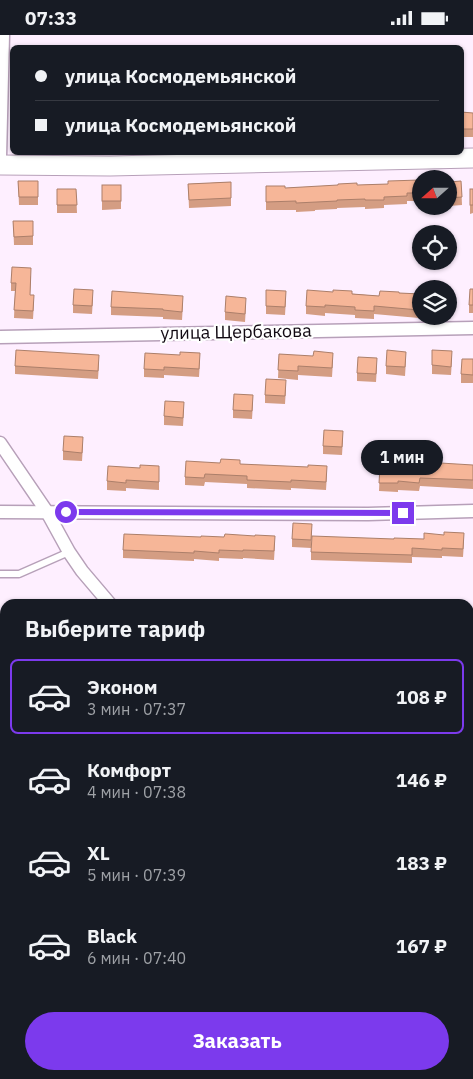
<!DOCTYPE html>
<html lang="ru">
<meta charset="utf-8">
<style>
body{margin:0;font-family:"IBM Plex Sans",sans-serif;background:#20242c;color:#f1f3f6;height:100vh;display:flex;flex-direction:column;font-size:19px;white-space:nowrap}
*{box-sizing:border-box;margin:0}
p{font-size:16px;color:#9ea1a6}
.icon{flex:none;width:28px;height:28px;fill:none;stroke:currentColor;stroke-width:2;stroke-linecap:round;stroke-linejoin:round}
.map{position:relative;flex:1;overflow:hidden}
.panel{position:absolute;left:0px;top:564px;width:474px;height:481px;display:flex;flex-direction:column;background:#171b24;border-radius:15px 15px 0 0;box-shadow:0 1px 4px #0004}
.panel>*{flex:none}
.hud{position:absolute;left:10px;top:10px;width:454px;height:110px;border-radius:8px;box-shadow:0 1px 4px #0004;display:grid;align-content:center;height:110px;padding:0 25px;background:#171b24}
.needle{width:32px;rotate:249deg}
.tools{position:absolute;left:412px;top:135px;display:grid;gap:10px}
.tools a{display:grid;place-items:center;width:45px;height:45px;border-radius:50%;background:#171b24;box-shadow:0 1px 4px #0004;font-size:25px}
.end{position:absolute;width:22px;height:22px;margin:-11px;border:6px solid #7c3aed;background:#fff;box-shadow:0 0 0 2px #fff}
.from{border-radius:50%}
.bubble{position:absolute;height:35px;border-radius:18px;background:#171b24;box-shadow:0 1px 4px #0004;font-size:16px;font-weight:800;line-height:35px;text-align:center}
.hud b{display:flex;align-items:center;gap:18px;height:48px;font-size:19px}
.hud b+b{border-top:1px solid #363941}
.hud i{width:12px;height:12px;background:#f1f3f6}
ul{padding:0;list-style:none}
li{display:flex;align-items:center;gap:15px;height:75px;margin:0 10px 8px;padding:0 15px;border:2px solid transparent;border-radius:8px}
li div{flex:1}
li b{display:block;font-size:19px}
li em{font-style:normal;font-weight:800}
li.on{border-color:#7c3aed}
li>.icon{width:45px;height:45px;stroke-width:1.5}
h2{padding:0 25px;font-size:22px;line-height:60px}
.primary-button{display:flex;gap:10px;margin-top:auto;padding:10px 25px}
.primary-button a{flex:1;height:58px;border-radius:30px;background:#7c3aed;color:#fff;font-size:20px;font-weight:800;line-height:58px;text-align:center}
.status{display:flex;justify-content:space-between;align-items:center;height:35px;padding:0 25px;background:#171b24;direction:ltr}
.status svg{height:14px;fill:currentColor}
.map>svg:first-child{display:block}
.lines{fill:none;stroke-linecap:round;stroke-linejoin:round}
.service-casing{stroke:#b7a0b9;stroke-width:9}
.minor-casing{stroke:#b7a0b9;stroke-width:15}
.secondary-casing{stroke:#b7a0b9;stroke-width:21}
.service{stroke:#fff;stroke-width:6}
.minor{stroke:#fff;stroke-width:12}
.secondary{stroke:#fff;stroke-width:19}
.wall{fill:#d49d83}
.shaded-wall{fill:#ac7f6a}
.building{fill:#f6b698;stroke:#ac7f6a}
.route{stroke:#7c3aed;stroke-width:6}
.labels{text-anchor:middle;stroke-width:4.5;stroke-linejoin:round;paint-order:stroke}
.street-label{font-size:18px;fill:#110912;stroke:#fff}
</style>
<div class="status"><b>07:33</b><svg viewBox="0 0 49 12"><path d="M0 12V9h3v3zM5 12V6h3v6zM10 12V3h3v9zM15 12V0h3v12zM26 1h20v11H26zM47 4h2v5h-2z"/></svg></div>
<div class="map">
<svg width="473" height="1044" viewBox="0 0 473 1044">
<rect width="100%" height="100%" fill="#feefff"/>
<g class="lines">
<!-- service casing -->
<g class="service-casing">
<g id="service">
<polyline points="0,539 19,539 69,517"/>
<polyline points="0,760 5,760"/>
<polyline points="142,1044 147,1040"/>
</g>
</g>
<!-- minor casing -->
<g class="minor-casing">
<g id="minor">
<polyline points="0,122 3,0"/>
<polyline points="0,302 473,293"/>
<polyline points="0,408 47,477 69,517 82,536 110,569"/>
<polyline points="0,477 368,479 473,476"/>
<polyline points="0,646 5,646"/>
<polyline points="469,665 473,665"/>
<polyline points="469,846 473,845"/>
<polyline points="448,1040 451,1044"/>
</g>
</g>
<!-- secondary casing -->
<g class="secondary-casing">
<polyline id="secondary" points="0,130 110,131 473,123"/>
</g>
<!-- service -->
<use href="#service" class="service"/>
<!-- minor -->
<use href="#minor" class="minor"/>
<!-- secondary -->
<use href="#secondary" class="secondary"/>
</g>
<!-- wall -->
<g class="wall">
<polygon points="461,77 473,78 473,102 461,102"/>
<polygon points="421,144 421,166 407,166 407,169 384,170 384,173 365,174 365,172 337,173 337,174 315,175 315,176 296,177 296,175 266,175 266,151 285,153 388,149 420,145"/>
<polygon points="18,146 38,146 38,170 19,170"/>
<polygon points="461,146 462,170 449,171 449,147"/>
<polygon points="231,147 231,171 189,173 188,149"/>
<polygon points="102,150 121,150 121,174 102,175"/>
<polygon points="57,154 76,154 77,178 57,178"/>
<polygon points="470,154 473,154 473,178 470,179"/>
<polygon points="13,186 33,201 33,210 14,210"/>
<polygon points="31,241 30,260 34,268 33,284 14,283 15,256 11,256 11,248"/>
<polygon points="473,254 473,278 469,278 469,270"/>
<polygon points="333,257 379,261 399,258 421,259 421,281 445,281 445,283 419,281 419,283 374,279 374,284 355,283 355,280 325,278 325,281 306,279 306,271"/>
<polygon points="93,264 92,279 73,278 73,270"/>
<polygon points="286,265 285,280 266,279 266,271"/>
<polygon points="183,269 182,285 163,284 163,282 111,280 111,272"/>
<polygon points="246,271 245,287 225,285 225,277"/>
<polygon points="279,319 333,326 332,342 298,340 298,345 278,343"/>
<polygon points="452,324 451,340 432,339 432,330"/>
<polygon points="473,324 473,348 461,348 461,339"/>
<polygon points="406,325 405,341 386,339 386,331"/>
<polygon points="200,326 199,342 164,340 164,343 144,342 144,334"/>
<polygon points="99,328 98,344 15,339 15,331"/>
<polygon points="377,331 376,347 357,346 357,338"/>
<polygon points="286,354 285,369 265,368 265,360"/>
<polygon points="253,368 252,384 233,383 233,375"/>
<polygon points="184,375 183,391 164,390 164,381"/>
<polygon points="343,404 342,420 323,419 323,411"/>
<polygon points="83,410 82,426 63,425 63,416"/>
<polygon points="240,429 327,439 326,455 291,453 291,455 247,453 247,449 205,447 204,451 185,450 185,442"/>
<polygon points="473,430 473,454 420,451 419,456 398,455 398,457 379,456 380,432 424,432"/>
<polygon points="159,439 159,455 126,453 126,456 107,455 107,446"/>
<polygon points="312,497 311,513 292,512 292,504"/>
<polygon points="464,507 463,522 442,521 442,523 412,522 412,528 311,525 311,517"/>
<polygon points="275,509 274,525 243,523 243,524 219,523 219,526 194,524 194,526 123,523 123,515"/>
<polygon points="469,621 469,626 473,626 473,645 469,645"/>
<rect x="0" y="661" width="5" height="24"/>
<rect x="469" y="676" width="4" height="24"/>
</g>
<!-- shaded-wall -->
<polygon class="shaded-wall" points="473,812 473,820 469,821 469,813"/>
<!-- building -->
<g class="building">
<polygon points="461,77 473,78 473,94 461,94"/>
<polygon points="439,141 439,144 421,144 421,158 407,158 407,161 384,162 384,165 365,165 365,164 337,165 337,166 296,168 296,166 266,167 266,151 285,151 285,153 338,150 338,149 357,148 357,150 388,149 388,146 420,145 420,142"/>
<polygon points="18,146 38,146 38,162 19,162"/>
<polygon points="461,146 462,162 449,163 449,147"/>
<polygon points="231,147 231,163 189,165 188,149"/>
<rect x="102" y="150" width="19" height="16"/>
<polygon points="57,154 76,154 77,170 57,170"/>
<rect x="470" y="154" width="3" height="16"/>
<polygon points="13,186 33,186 33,201 14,202"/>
<polygon points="12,232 31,233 30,260 34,260 33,276 14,275 16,248 11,248"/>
<polygon points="74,254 93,255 92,271 73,270"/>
<polygon points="470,254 473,254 473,270 469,270"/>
<polygon points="266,255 286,256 285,272 266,271"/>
<polygon points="307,255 333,257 333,255 352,256 352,259 379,261 380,256 399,257 399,258 421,259 421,273 419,273 419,275 374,271 374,276 355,275 355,272 325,270 325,272 306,271"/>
<polygon points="112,256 183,261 182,277 163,275 163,274 111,272"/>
<polygon points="226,261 246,263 245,279 225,277"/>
<polygon points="16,315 99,320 98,336 15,331"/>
<polygon points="387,315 406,317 405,332 386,331"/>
<polygon points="432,315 452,316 451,332 432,330"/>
<polygon points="314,316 333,318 332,333 298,331 298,336 278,335 279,319 313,321"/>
<polygon points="180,317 200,318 199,334 164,332 164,335 144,334 145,318 180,320"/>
<polygon points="358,322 377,323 376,339 357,338"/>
<polygon points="462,324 473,324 473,340 461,339"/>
<polygon points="266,344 286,345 285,361 265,360"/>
<polygon points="234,359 253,360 252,376 233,375"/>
<polygon points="165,366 184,367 183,383 164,381"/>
<polygon points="324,395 343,396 342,412 323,411"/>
<polygon points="64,401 83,402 82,418 63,416"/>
<polygon points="221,424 240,425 240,429 308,432 308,430 327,431 326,447 291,445 291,447 247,445 247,441 205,439 204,443 185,442 186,426 220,428"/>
<polygon points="424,427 473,430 473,445 420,443 419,448 398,446 398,448 379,448 380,432 401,432 401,431 424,432"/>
<polygon points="140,430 159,431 159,447 126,445 126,448 107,446 108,431 140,433"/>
<polygon points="293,488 312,489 311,505 292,504"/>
<polygon points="444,497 464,498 463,514 442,513 442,515 412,513 412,520 311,517 312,501 394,504 394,503 424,504 424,498 444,500"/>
<polygon points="124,499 201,502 201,501 224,502 225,499 255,501 255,500 275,501 274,516 243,515 243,516 219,515 219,518 194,516 194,518 123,515"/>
<polygon points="469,621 469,626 473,626 473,637 469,637"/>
<polygon points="0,661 5,661 5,677 0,676"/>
<rect x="469" y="676" width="4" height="16"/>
<polygon points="473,798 473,812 469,813 469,800"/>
</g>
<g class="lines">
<!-- route -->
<polyline class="route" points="66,477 403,478"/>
</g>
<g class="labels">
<!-- street labels -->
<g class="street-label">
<text transform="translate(236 297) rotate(-1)" y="6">улица Щербакова</text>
</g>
</g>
</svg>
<div class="tools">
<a><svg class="needle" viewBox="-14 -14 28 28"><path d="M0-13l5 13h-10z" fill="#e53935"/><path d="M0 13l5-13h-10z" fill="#9ea1a6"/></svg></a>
<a><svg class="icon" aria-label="locate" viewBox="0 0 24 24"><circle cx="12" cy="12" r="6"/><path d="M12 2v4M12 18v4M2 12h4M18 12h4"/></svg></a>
<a><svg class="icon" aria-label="layers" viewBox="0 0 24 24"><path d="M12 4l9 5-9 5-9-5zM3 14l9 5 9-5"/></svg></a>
</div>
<i class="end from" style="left:66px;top:477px"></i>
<i class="end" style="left:403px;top:478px"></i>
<div class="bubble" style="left:361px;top:405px;width:82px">1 мин</div>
<div class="hud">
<b><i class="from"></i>улица Космодемьянской</b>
<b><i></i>улица Космодемьянской</b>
</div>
<section class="panel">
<h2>Выберите тариф</h2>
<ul>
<li class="on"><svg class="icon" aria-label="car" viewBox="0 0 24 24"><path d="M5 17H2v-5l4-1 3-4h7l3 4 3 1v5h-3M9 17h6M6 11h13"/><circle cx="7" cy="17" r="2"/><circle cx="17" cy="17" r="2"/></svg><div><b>Эконом</b><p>3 мин · 07:37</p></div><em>108 ₽</em></li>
<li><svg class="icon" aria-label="car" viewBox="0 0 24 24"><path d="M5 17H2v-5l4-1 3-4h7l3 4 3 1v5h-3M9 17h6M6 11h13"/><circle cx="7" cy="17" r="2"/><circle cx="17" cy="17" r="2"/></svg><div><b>Комфорт</b><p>4 мин · 07:38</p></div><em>146 ₽</em></li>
<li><svg class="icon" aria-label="car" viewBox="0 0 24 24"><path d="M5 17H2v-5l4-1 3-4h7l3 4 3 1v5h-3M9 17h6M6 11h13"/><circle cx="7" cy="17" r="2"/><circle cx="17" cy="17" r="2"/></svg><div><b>XL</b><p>5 мин · 07:39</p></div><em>183 ₽</em></li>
<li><svg class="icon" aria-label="car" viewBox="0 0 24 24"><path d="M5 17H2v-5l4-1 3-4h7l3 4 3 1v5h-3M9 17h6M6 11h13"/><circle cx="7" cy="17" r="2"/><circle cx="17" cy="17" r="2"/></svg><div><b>Black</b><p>6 мин · 07:40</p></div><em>167 ₽</em></li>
</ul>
<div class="primary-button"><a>Заказать</a></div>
</section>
</div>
